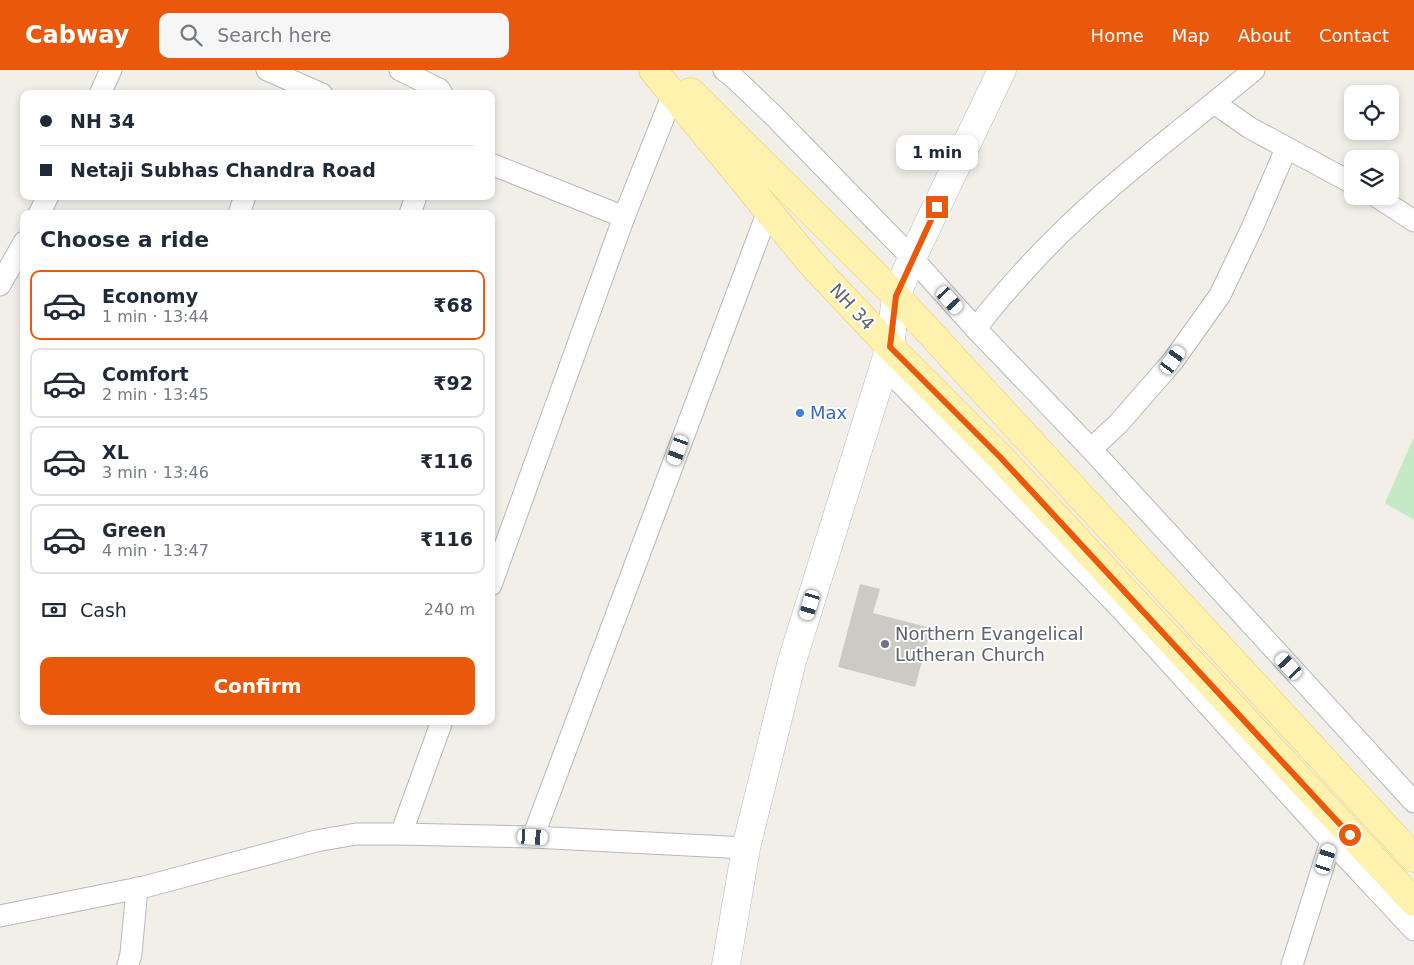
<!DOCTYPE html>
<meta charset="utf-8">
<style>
body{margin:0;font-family:"DejaVu Sans",sans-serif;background:#f6f6f7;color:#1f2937;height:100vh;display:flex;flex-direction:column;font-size:19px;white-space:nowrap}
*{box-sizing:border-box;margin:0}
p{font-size:16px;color:#747a83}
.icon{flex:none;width:28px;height:28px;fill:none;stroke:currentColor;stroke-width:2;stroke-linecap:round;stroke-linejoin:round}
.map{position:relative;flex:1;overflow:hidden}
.details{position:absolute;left:20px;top:140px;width:475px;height:515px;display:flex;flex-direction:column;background:#fff;border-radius:10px;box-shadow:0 2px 8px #0003}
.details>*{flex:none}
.top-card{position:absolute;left:20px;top:20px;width:475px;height:110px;border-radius:10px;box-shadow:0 2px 8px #0003;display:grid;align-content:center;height:110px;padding:0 20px;background:#fff}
.tools{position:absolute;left:1344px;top:15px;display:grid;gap:10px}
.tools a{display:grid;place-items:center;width:55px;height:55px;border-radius:10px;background:#fff;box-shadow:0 2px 8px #0003;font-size:25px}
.end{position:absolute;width:22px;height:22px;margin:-11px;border:6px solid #ea580c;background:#fff;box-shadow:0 0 0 2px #fff}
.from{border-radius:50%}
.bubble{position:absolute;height:35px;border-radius:10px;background:#fff;box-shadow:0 2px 8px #0003;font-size:16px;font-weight:800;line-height:35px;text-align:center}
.car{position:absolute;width:15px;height:30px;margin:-15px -8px;border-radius:6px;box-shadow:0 0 4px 1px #0007;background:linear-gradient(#fff 24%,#345 0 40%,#fff 0 76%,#345 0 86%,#fff 0)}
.top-card b{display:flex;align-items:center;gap:18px;height:48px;font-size:19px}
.top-card b+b{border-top:1px solid #e0e1e3}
.top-card i{width:12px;height:12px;background:#1f2937}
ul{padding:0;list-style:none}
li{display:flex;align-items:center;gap:15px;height:70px;margin:0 10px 8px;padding:0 10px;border:2px solid #e0e1e3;border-radius:10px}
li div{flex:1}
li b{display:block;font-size:19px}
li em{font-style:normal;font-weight:800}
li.current{border-color:#ea580c}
li>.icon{width:45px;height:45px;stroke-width:1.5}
h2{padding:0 20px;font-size:22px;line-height:60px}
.pay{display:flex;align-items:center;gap:12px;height:55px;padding:0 20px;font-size:19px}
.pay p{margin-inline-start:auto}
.action{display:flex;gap:10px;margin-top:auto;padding:10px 20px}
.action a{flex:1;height:58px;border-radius:10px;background:#ea580c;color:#fff;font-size:20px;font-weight:800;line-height:58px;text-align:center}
header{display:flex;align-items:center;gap:30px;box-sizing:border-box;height:70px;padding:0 25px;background:#ea580c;color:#fff}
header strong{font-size:24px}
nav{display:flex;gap:28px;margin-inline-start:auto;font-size:18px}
.search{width:350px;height:45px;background:#f6f6f7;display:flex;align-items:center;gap:12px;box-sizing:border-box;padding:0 18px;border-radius:10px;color:#747a83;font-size:19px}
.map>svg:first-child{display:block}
.green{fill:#c5e8c5}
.building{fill:#cccac5}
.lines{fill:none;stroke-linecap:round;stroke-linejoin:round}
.minor-casing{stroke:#b5b8bc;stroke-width:23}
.secondary-casing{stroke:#b6babf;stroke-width:29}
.primary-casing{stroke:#f2c960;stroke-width:29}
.minor{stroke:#fff;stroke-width:21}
.secondary{stroke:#fff;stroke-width:28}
.primary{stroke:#fff2af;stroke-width:28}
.route{stroke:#ea580c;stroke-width:6}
.shop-dot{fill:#3f7fe0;stroke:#fff;stroke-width:2}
.worship-dot{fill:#6b7280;stroke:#fff;stroke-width:2}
.labels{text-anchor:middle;stroke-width:4;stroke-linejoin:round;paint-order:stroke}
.street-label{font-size:18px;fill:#5f6368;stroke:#fff}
.shop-label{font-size:18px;fill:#366cbe;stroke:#fff;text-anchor:start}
.worship-label{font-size:18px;fill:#5b616d;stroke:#fff;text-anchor:start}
</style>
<header>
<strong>Cabway</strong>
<div class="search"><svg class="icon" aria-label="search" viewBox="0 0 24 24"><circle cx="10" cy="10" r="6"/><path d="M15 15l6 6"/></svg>Search here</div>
<nav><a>Home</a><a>Map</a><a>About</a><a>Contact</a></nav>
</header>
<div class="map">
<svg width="1414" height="895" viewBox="0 0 1414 895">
<rect width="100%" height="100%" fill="#f1efe8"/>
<!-- green -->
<polygon class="green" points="1414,367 1414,450 1385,433"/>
<!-- building -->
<polygon class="building" points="860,514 880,519 873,543 931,558 915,617 838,597"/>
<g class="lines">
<!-- minor casing -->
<g class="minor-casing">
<g id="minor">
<polyline points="267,0 322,24"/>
<polyline points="400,0 439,19 442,24"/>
<polyline points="724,0 732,6 774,46 912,188 976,259 1091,379 1414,732"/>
<polyline points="100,24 111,0"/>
<polyline points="1214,33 1250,58 1352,113"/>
<polyline points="491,94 624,147"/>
<polyline points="1376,126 1414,151"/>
<polyline points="39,144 48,126"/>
<polyline points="239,144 245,126"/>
<polyline points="410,144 416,126"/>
<polyline points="0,215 24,172"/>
<path d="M976 259C991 237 1009 218 1027 198 1095 123 1177 64 1254 0"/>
<polyline points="884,296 1123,541 1331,771 1414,860"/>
<polyline points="1091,379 1118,354 1173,291 1220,225 1252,158 1286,79"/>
<polyline points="491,515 624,147 673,24"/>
<polyline points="401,764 442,651"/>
<polyline points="533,767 768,141"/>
<polyline points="0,846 144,817 316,771 356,764 401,764 533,767 746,778"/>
<polyline points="128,895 131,884 137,818"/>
<polyline points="1292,895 1331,771"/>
</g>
</g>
<!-- secondary casing -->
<g class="secondary-casing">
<polyline id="secondary" points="726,895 746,778 792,591 890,277 896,226 912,188 1002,0"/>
</g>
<!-- primary casing -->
<g class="primary-casing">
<g id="primary">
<polyline points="653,0 810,192 890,277 1000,387 1414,832"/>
<polyline points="691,22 896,226 1414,788"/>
</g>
</g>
<!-- minor -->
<use href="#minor" class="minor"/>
<!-- secondary -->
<use href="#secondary" class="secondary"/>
<!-- primary -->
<use href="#primary" class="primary"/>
</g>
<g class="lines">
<!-- route -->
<polyline class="route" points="937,137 896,226 890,277 1000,387 1350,765"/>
</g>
<!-- markers -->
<circle class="shop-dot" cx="800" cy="343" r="5"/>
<circle class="worship-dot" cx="885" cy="574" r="5"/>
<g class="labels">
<!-- street labels -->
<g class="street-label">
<text transform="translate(852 237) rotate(47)" y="6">NH 34</text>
</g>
<!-- shop labels -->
<g class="shop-label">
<text x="810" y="349">Max</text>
</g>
<!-- worship labels -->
<g class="worship-label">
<text x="895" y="570">Northern Evangelical<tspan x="895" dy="21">Lutheran Church</tspan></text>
</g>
</g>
</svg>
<div class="tools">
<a><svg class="icon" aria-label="locate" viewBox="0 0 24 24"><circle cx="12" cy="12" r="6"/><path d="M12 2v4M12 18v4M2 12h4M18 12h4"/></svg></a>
<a><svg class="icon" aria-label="layers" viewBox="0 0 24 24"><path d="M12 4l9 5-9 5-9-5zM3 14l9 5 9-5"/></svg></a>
</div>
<i class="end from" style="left:1350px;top:765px"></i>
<i class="end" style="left:937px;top:137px"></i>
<div class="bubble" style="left:896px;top:65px;width:82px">1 min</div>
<i class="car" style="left:950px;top:230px;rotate:138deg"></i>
<i class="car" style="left:1173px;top:290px;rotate:36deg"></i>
<i class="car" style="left:678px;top:380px;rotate:200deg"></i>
<i class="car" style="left:810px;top:535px;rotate:197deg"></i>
<i class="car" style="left:1289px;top:596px;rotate:317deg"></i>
<i class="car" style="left:533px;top:767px;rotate:93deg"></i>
<i class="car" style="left:1326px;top:789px;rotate:18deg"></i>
<div class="top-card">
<b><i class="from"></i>NH 34</b>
<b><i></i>Netaji Subhas Chandra Road</b>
</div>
<section class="details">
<h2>Choose a ride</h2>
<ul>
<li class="current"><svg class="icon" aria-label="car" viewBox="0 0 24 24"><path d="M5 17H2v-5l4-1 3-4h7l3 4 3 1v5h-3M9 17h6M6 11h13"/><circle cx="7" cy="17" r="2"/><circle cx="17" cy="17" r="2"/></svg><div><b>Economy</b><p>1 min · 13:44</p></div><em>₹68</em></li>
<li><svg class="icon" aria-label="car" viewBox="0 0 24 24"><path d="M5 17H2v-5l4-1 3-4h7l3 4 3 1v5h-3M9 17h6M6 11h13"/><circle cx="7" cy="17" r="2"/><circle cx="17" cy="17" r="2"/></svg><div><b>Comfort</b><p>2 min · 13:45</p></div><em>₹92</em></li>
<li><svg class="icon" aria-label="car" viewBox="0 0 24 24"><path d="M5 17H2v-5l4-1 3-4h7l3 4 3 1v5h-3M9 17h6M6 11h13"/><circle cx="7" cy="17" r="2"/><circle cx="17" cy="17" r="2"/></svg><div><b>XL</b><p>3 min · 13:46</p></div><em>₹116</em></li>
<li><svg class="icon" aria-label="car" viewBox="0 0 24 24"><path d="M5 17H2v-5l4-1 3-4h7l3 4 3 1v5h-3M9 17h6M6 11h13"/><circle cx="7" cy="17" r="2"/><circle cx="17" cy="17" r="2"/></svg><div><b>Green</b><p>4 min · 13:47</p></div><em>₹116</em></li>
</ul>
<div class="pay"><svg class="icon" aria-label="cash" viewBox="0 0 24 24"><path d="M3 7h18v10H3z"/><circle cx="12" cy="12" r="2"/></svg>Cash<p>240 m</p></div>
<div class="action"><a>Confirm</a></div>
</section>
</div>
